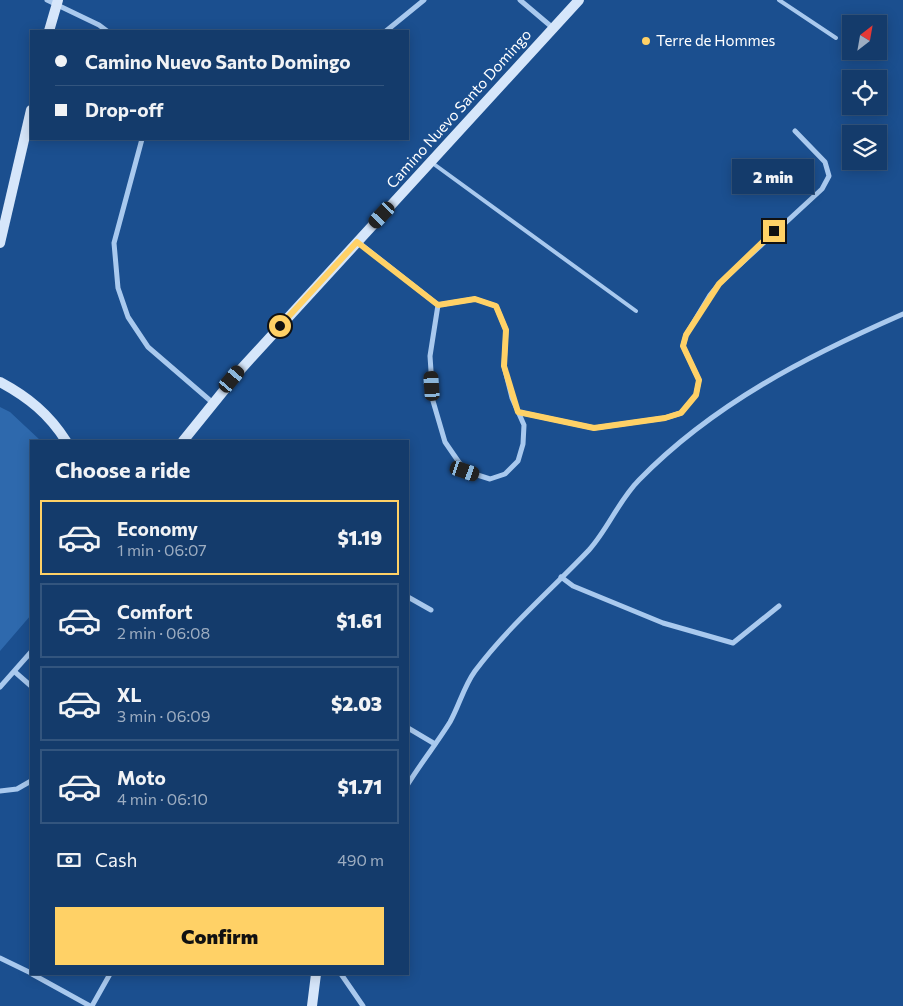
<!DOCTYPE html>
<meta charset="utf-8">
<style>
body{margin:0;font-family:Commissioner,sans-serif;background:#1d4271;color:#f1f3f6;height:100vh;display:flex;flex-direction:column;font-size:19px;white-space:nowrap}
*{box-sizing:border-box;margin:0}
p{font-size:16px;color:#9dadc1}
.icon{flex:none;width:28px;height:28px;fill:none;stroke:currentColor;stroke-width:2;stroke-linecap:round;stroke-linejoin:round}
.map{position:relative;flex:1;overflow:hidden}
.details{position:absolute;left:30px;top:440px;width:379px;height:535px;display:flex;flex-direction:column;background:#143b6b;border-radius:0px;box-shadow:0 2px 12px #0003,0 0 0 1px #33557e}
.details>*{flex:none}
.banner{position:absolute;left:30px;top:30px;width:379px;height:110px;border-radius:0px;box-shadow:0 2px 12px #0003,0 0 0 1px #33557e;display:grid;align-content:center;height:110px;padding:0 25px;background:#143b6b}
.needle{width:32px;rotate:31deg}
.controls{position:absolute;left:842px;top:15px;display:grid;gap:10px}
.controls a{display:grid;place-items:center;width:45px;height:45px;border-radius:0px;background:#143b6b;box-shadow:0 2px 12px #0003,0 0 0 1px #33557e;font-size:25px}
.end{position:absolute;width:22px;height:22px;margin:-11px;border:6px solid #ffd166;background:#111;box-shadow:0 0 0 2px #111}
.from{border-radius:50%}
.bubble{position:absolute;height:35px;border-radius:0px;background:#143b6b;box-shadow:0 2px 12px #0003,0 0 0 1px #33557e;font-size:16px;font-weight:800;line-height:35px;text-align:center}
.car{position:absolute;width:15px;height:30px;margin:-15px -8px;border-radius:6px;box-shadow:0 0 4px 1px #0007;background:linear-gradient(#222 24%,#8ab4d8 0 40%,#222 0 76%,#8ab4d8 0 86%,#222 0)}
.banner b{display:flex;align-items:center;gap:18px;height:48px;font-size:19px}
.banner b+b{border-top:1px solid #33557e}
.banner i{width:12px;height:12px;background:#f1f3f6}
ul{padding:0;list-style:none}
li{display:flex;align-items:center;gap:15px;height:75px;margin:0 10px 8px;padding:0 15px;border:2px solid #33557e;border-radius:0px}
li div{flex:1}
li b{display:block;font-size:19px}
li em{font-style:normal;font-weight:800}
li.on{border-color:#ffd166}
li>.icon{width:45px;height:45px;stroke-width:1.5}
h2{padding:0 25px;font-size:22px;line-height:60px}
.pay{display:flex;align-items:center;gap:12px;height:55px;padding:0 25px;font-size:19px}
.pay p{margin-inline-start:auto}
.primary-button{display:flex;gap:10px;margin-top:auto;padding:10px 25px}
.primary-button a{flex:1;height:58px;border-radius:0px;background:#ffd166;color:#111;font-size:20px;font-weight:800;line-height:58px;text-align:center}
.map>svg:first-child{display:block}
.green{fill:#2e69ad}
.lines{fill:none;stroke-linecap:round;stroke-linejoin:round}
.lane{stroke:#a9c9ee;stroke-width:4}
.street{stroke:#a9c9ee;stroke-width:5}
.secondary{stroke:#d6e6fa;stroke-width:10}
.route{stroke:#ffd166;stroke-width:6}
.poi-dot{fill:#ffd166;stroke:#1b4f8f;stroke-width:2}
.labels{text-anchor:middle;stroke-width:4;stroke-linejoin:round;paint-order:stroke}
.poi-label{font-size:15px;fill:#fff;stroke:#1b4f8f;text-anchor:start}
.street-label{font-size:15px;fill:#fff;stroke:#1b4f8f}
</style>
<div class="map">
<svg width="903" height="1006" viewBox="0 0 903 1006">
<rect width="100%" height="100%" fill="#1b4f8f"/>
<!-- green -->
<polygon class="green" points="0,407 10,412 41,441 31,441 31,615 0,651"/>
<g class="lines">
<!-- lane -->
<g class="lane">
<polyline points="779,0 836,38"/>
<polyline points="431,162 636,311"/>
</g>
<!-- street -->
<g class="street">
<polyline points="47,0 99,25 107,31"/>
<polyline points="520,0 553,28"/>
<polyline points="386,31 424,0"/>
<polyline points="142,139 114,243 118,288 128,317 148,347 213,403"/>
<polyline points="358,242 438,305 475,299 496,306 506,330 504,366 512,398 524,425 523,444 518,461 505,474 490,479 465,471 445,442 433,401 430,356 438,305"/>
<polyline points="518,412 594,428 665,418 681,413 696,395 699,380 683,346 686,335 710,295 719,284 822,189 829,176 825,162 795,131"/>
<polyline points="561,577 573,586 663,623 733,643 779,606"/>
<polyline points="408,597 431,610"/>
<polyline points="15,672 31,686"/>
<polyline points="0,687 31,652"/>
<polyline points="408,728 435,744"/>
<path d="M408 784C421 763 437 743 450 722 459 706 464 686 475 671 508 627 551 590 589 550 608 529 619 500 639 480 713 404 807 356 903 314"/>
<polyline points="0,791 17,789 31,781"/>
<polyline points="0,958 31,973"/>
<polyline points="32,974 90,1006"/>
<polyline points="341,974 363,1006"/>
<polyline points="92,1006 110,974"/>
</g>
<!-- secondary -->
<g class="secondary">
<polyline points="49,31 58,0"/>
<polyline points="0,243 31,110"/>
<path d="M0 382C28 397 49 414 66 441"/>
<polyline points="183,441 242,368 579,0"/>
<polyline points="312,1006 316,974"/>
</g>
</g>
<g class="lines">
<!-- route -->
<polyline class="route" points="280,326 357,242 438,305 475,299 496,306 506,330 504,366 518,412 594,428 665,418 681,413 696,395 699,380 683,346 686,335 719,284 774,231"/>
</g>
<!-- markers -->
<circle class="poi-dot" cx="646" cy="41" r="5"/>
<g class="labels">
<!-- poi labels -->
<g class="poi-label">
<text x="656" y="46">Terre de Hommes</text>
</g>
<!-- street labels -->
<g class="street-label">
<text transform="translate(459 109) rotate(-48)" y="5">Camino Nuevo Santo Domingo</text>
</g>
</g>
</svg>
<div class="controls">
<a><svg class="needle" viewBox="-14 -14 28 28"><path d="M0-13l5 13h-10z" fill="#e53935"/><path d="M0 13l5-13h-10z" fill="#9dadc1"/></svg></a>
<a><svg class="icon" aria-label="locate" viewBox="0 0 24 24"><circle cx="12" cy="12" r="6"/><path d="M12 2v4M12 18v4M2 12h4M18 12h4"/></svg></a>
<a><svg class="icon" aria-label="layers" viewBox="0 0 24 24"><path d="M12 4l9 5-9 5-9-5zM3 14l9 5 9-5"/></svg></a>
</div>
<i class="end from" style="left:280px;top:326px"></i>
<i class="end" style="left:774px;top:231px"></i>
<div class="bubble" style="left:732px;top:159px;width:82px">2 min</div>
<i class="car" style="left:382px;top:215px;rotate:223deg"></i>
<i class="car" style="left:232px;top:379px;rotate:40deg"></i>
<i class="car" style="left:432px;top:386px;rotate:356deg"></i>
<i class="car" style="left:465px;top:471px;rotate:109deg"></i>
<div class="banner">
<b><i class="from"></i>Camino Nuevo Santo Domingo</b>
<b><i></i>Drop-off</b>
</div>
<section class="details">
<h2>Choose a ride</h2>
<ul>
<li class="on"><svg class="icon" aria-label="car" viewBox="0 0 24 24"><path d="M5 17H2v-5l4-1 3-4h7l3 4 3 1v5h-3M9 17h6M6 11h13"/><circle cx="7" cy="17" r="2"/><circle cx="17" cy="17" r="2"/></svg><div><b>Economy</b><p>1 min · 06:07</p></div><em>$1.19</em></li>
<li><svg class="icon" aria-label="car" viewBox="0 0 24 24"><path d="M5 17H2v-5l4-1 3-4h7l3 4 3 1v5h-3M9 17h6M6 11h13"/><circle cx="7" cy="17" r="2"/><circle cx="17" cy="17" r="2"/></svg><div><b>Comfort</b><p>2 min · 06:08</p></div><em>$1.61</em></li>
<li><svg class="icon" aria-label="car" viewBox="0 0 24 24"><path d="M5 17H2v-5l4-1 3-4h7l3 4 3 1v5h-3M9 17h6M6 11h13"/><circle cx="7" cy="17" r="2"/><circle cx="17" cy="17" r="2"/></svg><div><b>XL</b><p>3 min · 06:09</p></div><em>$2.03</em></li>
<li><svg class="icon" aria-label="car" viewBox="0 0 24 24"><path d="M5 17H2v-5l4-1 3-4h7l3 4 3 1v5h-3M9 17h6M6 11h13"/><circle cx="7" cy="17" r="2"/><circle cx="17" cy="17" r="2"/></svg><div><b>Moto</b><p>4 min · 06:10</p></div><em>$1.71</em></li>
</ul>
<div class="pay"><svg class="icon" aria-label="cash" viewBox="0 0 24 24"><path d="M3 7h18v10H3z"/><circle cx="12" cy="12" r="2"/></svg>Cash<p>490 m</p></div>
<div class="primary-button"><a>Confirm</a></div>
</section>
</div>
